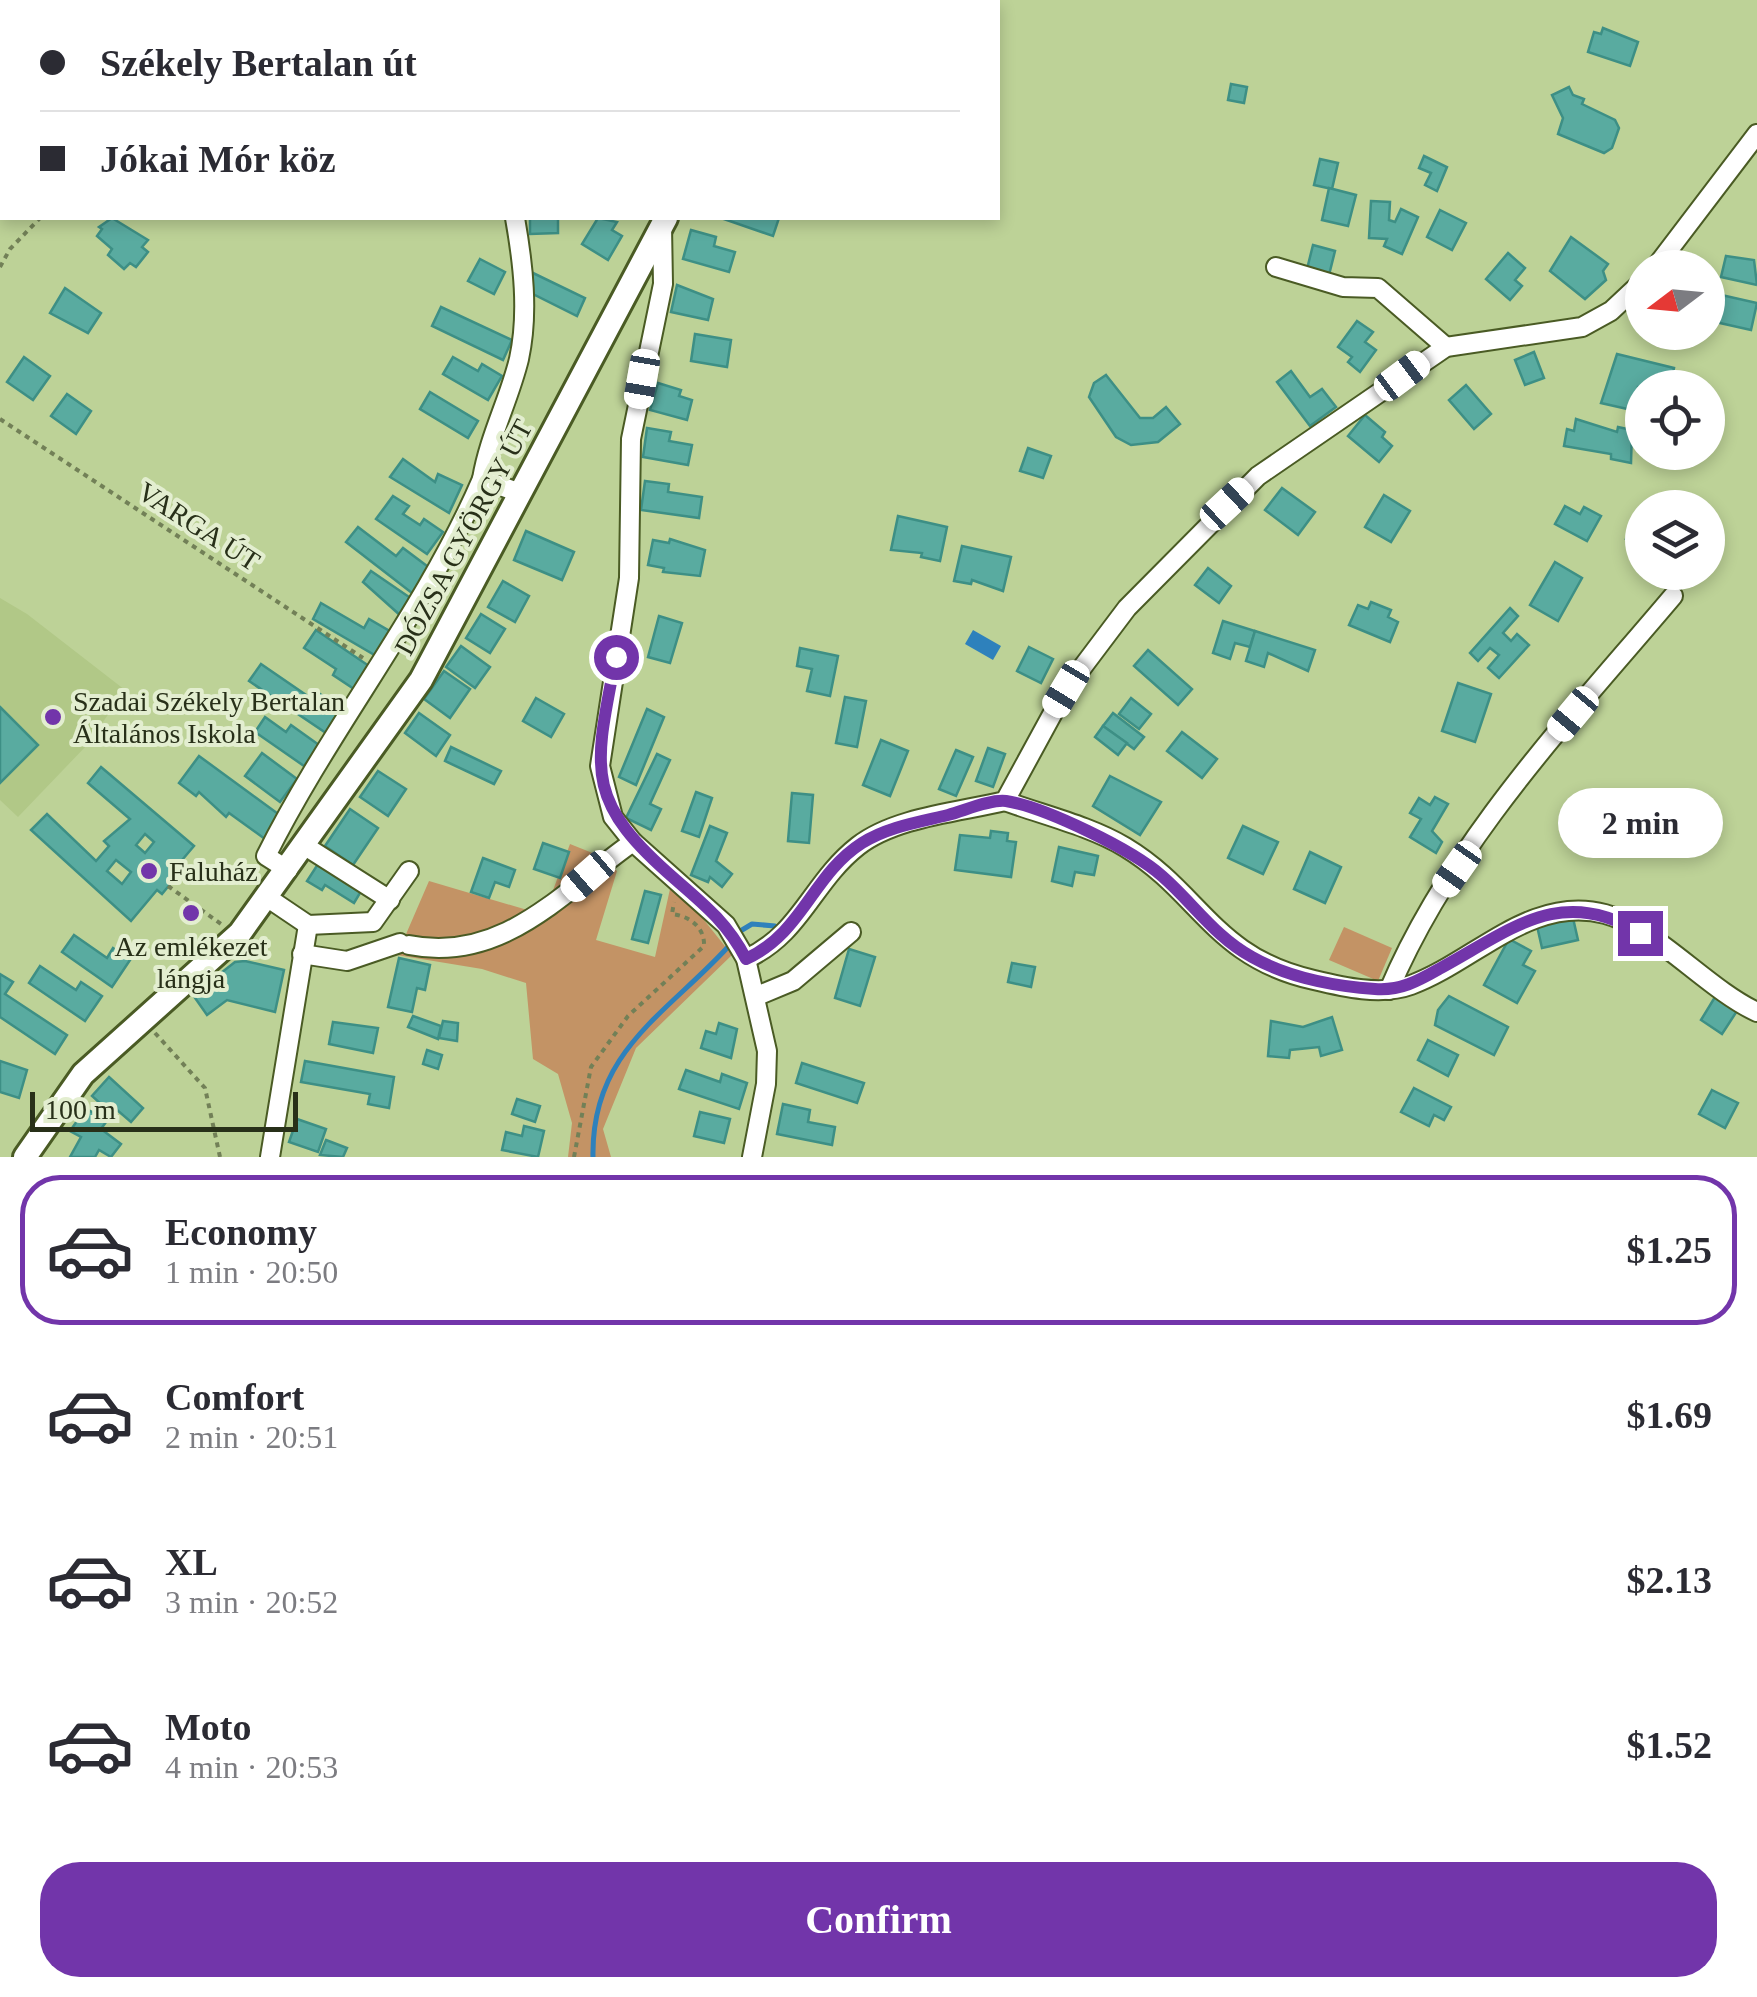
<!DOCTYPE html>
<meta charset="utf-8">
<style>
body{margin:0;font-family:"Times New Roman",serif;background:#f2f2f3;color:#2b2b33;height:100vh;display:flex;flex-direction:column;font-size:38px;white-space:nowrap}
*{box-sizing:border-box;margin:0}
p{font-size:32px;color:#7c7c81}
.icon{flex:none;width:55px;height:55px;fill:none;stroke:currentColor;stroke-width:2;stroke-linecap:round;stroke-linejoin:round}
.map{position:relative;height:1157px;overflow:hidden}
.details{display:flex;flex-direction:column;background:#fff;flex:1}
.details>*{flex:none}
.banner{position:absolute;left:0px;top:0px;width:1000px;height:220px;box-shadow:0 5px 15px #0003;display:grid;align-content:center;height:220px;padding:0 40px;background:#fff}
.needle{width:65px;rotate:254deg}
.buttons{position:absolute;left:1625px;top:250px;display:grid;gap:20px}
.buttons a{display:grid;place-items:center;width:100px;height:100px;border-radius:50%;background:#fff;box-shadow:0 5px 15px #0003;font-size:50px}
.scale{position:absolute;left:30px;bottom:25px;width:268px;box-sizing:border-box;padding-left:10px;border:5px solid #283019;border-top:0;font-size:28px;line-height:35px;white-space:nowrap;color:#283019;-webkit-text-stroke:8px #e3eed0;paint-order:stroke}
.end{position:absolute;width:45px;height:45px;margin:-22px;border:12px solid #7235aa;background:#fff;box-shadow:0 0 0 5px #fff}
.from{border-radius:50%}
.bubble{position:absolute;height:70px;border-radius:35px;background:#fff;box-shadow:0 5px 15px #0003;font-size:32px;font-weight:700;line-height:70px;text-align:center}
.car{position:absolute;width:30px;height:60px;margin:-30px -15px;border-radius:12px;box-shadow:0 0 8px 2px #0007;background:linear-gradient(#fff 24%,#345 0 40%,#fff 0 76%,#345 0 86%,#fff 0)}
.banner b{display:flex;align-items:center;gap:35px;height:95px;font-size:38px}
.banner b+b{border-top:2px solid #e1e1e2}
.banner i{width:25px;height:25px;background:#2b2b33}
ul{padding:18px 0 0;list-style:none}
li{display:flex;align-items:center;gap:30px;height:150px;margin:0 20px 15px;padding:0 20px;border:5px solid transparent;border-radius:40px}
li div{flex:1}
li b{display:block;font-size:38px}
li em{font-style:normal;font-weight:700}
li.on{border-color:#7235aa}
li>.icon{width:90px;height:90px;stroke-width:1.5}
.action{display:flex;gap:20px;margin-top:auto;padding:20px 40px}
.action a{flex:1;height:115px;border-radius:40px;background:#7235aa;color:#fff;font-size:40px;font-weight:700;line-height:115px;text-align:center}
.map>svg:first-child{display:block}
.built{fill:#b1c887}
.green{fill:#c39365}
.water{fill:#2e81bc}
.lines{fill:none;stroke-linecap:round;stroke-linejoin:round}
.stream{stroke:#2e81bc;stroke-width:5}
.building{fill:#59aba0;stroke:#3d8f85;stroke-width:2.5;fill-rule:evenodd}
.minor-casing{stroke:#4a5b24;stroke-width:22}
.major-casing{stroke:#4a5b24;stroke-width:28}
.path{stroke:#728057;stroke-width:4;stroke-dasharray:5 5;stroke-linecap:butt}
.minor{stroke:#fff;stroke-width:18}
.major{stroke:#fff;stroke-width:22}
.route{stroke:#7235aa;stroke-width:12}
.poi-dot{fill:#7235aa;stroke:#e3eed0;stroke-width:4}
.labels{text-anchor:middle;stroke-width:8;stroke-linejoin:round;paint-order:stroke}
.street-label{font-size:28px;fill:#283019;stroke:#e3eed0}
.poi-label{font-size:28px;fill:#283019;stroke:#e3eed0;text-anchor:start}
</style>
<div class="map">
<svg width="1757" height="1157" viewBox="0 0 1757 1157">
<rect width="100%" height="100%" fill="#bdd297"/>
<!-- built -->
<polygon class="built" points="0,598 27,614 125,690 87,745 18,817 0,800"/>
<!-- green -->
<g class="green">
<polygon points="570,844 600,856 617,871 596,940 655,957 670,889 696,910 732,955 636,1048 603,1129 611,1157 568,1157 572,1123 558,1074 533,1059 526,983 482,969 397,955 429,881 534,912 548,904"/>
<polygon points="1344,927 1392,948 1378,981 1329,960"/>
</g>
<!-- water -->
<polygon class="water" points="973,630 1001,646 993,660 965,644"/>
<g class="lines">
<!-- stream -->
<g class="stream">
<polyline points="742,930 752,924 775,926"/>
<path d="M593 1157C591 1052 665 1015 727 948"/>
</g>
</g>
<!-- building -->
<g class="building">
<polygon points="1603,28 1638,42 1630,66 1588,52 1594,32 1601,34"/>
<polygon points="1231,84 1247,87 1244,103 1228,100"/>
<polygon points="1569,87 1573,95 1584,99 1582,104 1615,120 1619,128 1612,148 1604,153 1558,134 1563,118 1552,95"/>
<polygon points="1424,156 1447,167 1437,191 1425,185 1431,173 1419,168"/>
<polygon points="1320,159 1338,163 1332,189 1314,185"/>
<polygon points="1329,188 1356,195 1348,226 1322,220"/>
<polygon points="1371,201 1390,202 1389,220 1395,222 1401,209 1418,217 1402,254 1384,246 1387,239 1369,238"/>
<polygon points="1440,210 1466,223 1452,250 1427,237"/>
<polygon points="112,218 148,240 142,247 148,252 136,267 130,263 124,269 108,255 112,249 97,236 102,229 99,227"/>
<polygon points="530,218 558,218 558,233 530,234"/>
<polygon points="598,218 617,222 612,230 622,236 608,260 582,244"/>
<polygon points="721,218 779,218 773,236"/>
<polygon points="691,230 716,237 714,246 735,252 729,272 683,259"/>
<polygon points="1571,237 1608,264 1603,271 1606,280 1585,299 1550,271"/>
<polygon points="1313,245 1335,251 1329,275 1307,269"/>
<polygon points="1508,253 1525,268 1515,280 1522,286 1510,300 1486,279"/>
<polygon points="1726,256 1754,260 1757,285 1721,277"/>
<polygon points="480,259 505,272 494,294 468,281"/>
<polygon points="533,273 585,298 577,316 531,293"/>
<polygon points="677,285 713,299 708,320 671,312"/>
<polygon points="65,288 101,313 88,333 50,313"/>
<polygon points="1717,294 1757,303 1751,330 1711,321"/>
<polygon points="441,307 512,340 503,360 432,326"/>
<polygon points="1357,321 1373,332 1365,342 1376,350 1360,372 1348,362 1352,357 1338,347"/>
<polygon points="695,334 731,340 727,367 691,361"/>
<polygon points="1534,352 1544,378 1525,385 1515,360"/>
<polygon points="1617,354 1674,368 1671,384 1660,381 1658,388 1638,387 1636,411 1601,403"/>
<polygon points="24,357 50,376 33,400 7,382"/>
<polygon points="453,357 478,371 482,364 502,376 488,400 443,374"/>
<polygon points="1291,371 1310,397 1322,389 1336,407 1310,426 1277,382"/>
<polygon points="1106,375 1140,418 1153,418 1166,407 1180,424 1158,442 1131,445 1116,437 1089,397 1094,383"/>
<polygon points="658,383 681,390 679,396 692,400 687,420 650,410"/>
<polygon points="1466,385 1491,414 1474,429 1449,400"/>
<polygon points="430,392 478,421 468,438 420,409"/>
<polygon points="67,394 91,411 76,434 51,416"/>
<polygon points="1365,415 1385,432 1382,437 1392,446 1379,462 1348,436"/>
<polygon points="1576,419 1617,432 1618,427 1632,430 1631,463 1611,459 1611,454 1564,446 1567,429 1574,431"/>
<polygon points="647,428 671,432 669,441 692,445 688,465 643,457"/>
<polygon points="1028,448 1051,456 1043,478 1020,471"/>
<polygon points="403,459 435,482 438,474 462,485 449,513 390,477"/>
<polygon points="645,481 669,484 668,492 702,497 699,518 641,510"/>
<polygon points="1282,488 1315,512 1298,535 1265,510"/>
<polygon points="1384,495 1410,511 1391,542 1365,527"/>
<polygon points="393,496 409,506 403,514 420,525 424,519 443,532 427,554 376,519"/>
<polygon points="1565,506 1580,514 1584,507 1601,516 1587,541 1555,524"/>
<polygon points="1642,508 1642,548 1626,539"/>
<polygon points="898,516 947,527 940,561 921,557 922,553 891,550"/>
<polygon points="358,527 396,556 403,548 431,569 412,593 346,542"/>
<polygon points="526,531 574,552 562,580 514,560"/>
<polygon points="670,539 705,550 700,576 663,572 664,568 648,565 653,540 669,543"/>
<polygon points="962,546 1011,557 1003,591 972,580 971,584 954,581"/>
<polygon points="1555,562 1582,578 1558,621 1530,605"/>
<polygon points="1208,568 1231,586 1219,603 1195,585"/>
<polygon points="371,571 412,599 401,616 363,582"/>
<polygon points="503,581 529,596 515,622 488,607"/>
<polygon points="1371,602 1391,610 1388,617 1398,622 1390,642 1349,625 1358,605 1368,609"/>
<polygon points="321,603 364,628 369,619 393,633 378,657 313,619"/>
<polygon points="1510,608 1518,616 1503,633 1511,641 1517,634 1529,645 1499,678 1488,668 1499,655 1490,648 1478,661 1470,653"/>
<polygon points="481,614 505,629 490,653 466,638"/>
<polygon points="659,616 682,623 670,663 648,657"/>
<polygon points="1223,621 1255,631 1250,647 1235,643 1230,659 1213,653"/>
<polygon points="316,630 369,666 354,689 333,675 336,669 304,648"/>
<polygon points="1255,631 1315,650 1308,671 1268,653 1264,667 1246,661"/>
<polygon points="461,646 490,667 475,688 446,667"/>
<polygon points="1029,647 1053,659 1041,683 1017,671"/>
<polygon points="800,648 838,656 830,696 807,691 812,669 797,666"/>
<polygon points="1148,650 1192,689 1178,705 1134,666"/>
<polygon points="261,664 312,699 317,692 342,709 326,733 249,681"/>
<polygon points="444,671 470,689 450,718 424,699"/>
<polygon points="1458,683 1491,694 1475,742 1442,731"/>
<polygon points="845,697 866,701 857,747 836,743"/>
<polygon points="536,698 564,714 551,737 523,721"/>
<polygon points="1131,698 1151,714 1139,729 1119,714"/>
<polygon points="0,707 38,745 0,783"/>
<polygon points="647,709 664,717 636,785 619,777"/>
<polygon points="419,713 450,735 436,756 405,733"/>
<polygon points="1113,713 1144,737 1134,749 1103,726"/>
<polygon points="265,717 286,732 291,725 319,745 304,766 255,732"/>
<polygon points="1103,726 1127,743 1118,755 1095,737"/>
<polygon points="1182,732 1217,759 1202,778 1167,751"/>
<polygon points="881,740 908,751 890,796 863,785"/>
<polygon points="451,747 501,771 494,784 445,761"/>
<polygon points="988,748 1005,754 993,787 976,781"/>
<polygon points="956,750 973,757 956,796 939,789"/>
<polygon points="262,753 297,779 280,802 245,776"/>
<polygon points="657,754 670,760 650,804 661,809 651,830 626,818"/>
<polygon points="199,756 281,816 265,839 229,813 226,817 199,792 196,796 179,783"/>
<path d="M101 767 194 846 171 873 176 877 162 894 157 890 131 921 31 830 47 814 96 861 109 846 104 841 130 819 88 783ZM145 834 154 842 145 853 136 845ZM116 860 131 872 122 884 107 871Z"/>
<polygon points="378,771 406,789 388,816 360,797"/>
<polygon points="1110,776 1161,802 1140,835 1093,806"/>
<polygon points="696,792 712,798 699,837 682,831"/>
<polygon points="792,793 813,795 809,843 788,841"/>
<polygon points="1435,797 1448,804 1432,831 1442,842 1436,853 1410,837 1421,819 1410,813 1419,798 1430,805"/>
<polygon points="350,809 378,828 353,865 325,846"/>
<polygon points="710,826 727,833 716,861 732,874 722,887 710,877 708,882 691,875"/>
<polygon points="1243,826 1278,842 1263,874 1228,858"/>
<polygon points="991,831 1008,833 1007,841 1016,842 1011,877 955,870 960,835 990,838"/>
<polygon points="543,843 569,852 560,878 534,869"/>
<polygon points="1059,847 1098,856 1094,875 1075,872 1072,886 1052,881"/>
<polygon points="1310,852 1341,867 1325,903 1294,889"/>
<polygon points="483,858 515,870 509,887 495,882 489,898 471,892"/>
<polygon points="320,861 363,888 354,903 325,885 322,890 307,881"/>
<polygon points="645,891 661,895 648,943 632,939"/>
<polygon points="1573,918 1578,940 1542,948 1537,926"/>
<polygon points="74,935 107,958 113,948 130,960 112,987 62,952"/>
<polygon points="1509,939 1531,951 1523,965 1535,971 1517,1003 1484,985"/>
<polygon points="849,949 875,957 860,1006 835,998"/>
<polygon points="399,958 430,965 425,990 417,988 412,1012 388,1007"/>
<polygon points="245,961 284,970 275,1012 227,1000 207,1015 193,995 235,962"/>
<polygon points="1012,963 1035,967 1031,987 1008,982"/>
<polygon points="40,966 76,990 81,982 102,996 85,1021 29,983"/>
<polygon points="0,974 13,982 5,994 67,1035 55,1054 0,1017"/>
<polygon points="1449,996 1508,1027 1494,1055 1435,1025 1438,1010"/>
<polygon points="1715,997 1737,1011 1722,1034 1701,1020"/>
<polygon points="413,1016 441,1026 438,1039 408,1027"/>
<polygon points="1332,1017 1342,1050 1321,1056 1319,1047 1290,1050 1289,1058 1268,1056 1271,1021 1303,1027"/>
<polygon points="443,1021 458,1023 457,1041 439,1038"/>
<polygon points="333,1022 378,1028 373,1053 329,1044"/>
<polygon points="719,1023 737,1029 731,1058 701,1048 706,1031 716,1034"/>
<polygon points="1428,1040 1458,1055 1448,1076 1418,1060"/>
<polygon points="427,1050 442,1055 438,1069 423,1064"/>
<polygon points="0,1061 27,1070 19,1098 0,1092"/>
<polygon points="305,1061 394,1077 389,1108 368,1104 370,1094 301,1082"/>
<polygon points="802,1063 864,1083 857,1103 796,1083"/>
<polygon points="686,1070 720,1082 722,1074 747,1083 739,1109 679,1089"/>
<polygon points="109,1077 143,1108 131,1122 116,1109 112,1114 92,1096"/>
<polygon points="1414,1088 1451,1107 1444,1120 1434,1115 1429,1126 1401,1112"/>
<polygon points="1712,1090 1738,1103 1725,1128 1699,1114"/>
<polygon points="517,1099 540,1106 535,1122 512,1114"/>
<polygon points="783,1104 810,1110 808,1122 835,1127 832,1145 777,1134"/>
<polygon points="86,1108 106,1122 101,1129 121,1144 111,1157 99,1150 95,1157 70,1157 81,1137 70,1131"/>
<polygon points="700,1112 730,1119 724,1143 694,1136"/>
<polygon points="297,1119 326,1129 318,1152 289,1142"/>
<polygon points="524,1126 544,1131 538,1157 502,1150 506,1132 522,1136"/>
<polygon points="326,1140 347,1148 343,1157 320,1155"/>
</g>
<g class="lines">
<!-- minor casing -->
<g class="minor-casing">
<g id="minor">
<polyline points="33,0 38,2"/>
<polyline points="472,0 472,2"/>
<polyline points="738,0 738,2"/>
<polyline points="98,2 105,0"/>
<path d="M515 218C523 263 529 313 519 359 509 400 489 437 482 479L520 493"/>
<polyline points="662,226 663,284 631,439 629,578 600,766 613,817 633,842 726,925 746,959 767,1051 766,1084 752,1157"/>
<polyline points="1276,267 1343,287 1378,288 1446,347"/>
<polyline points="1655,268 1757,134"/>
<path d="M1005 801C1043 815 1090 826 1125 847 1200 892 1214 958 1314 980 1343 987 1381 996 1411 985 1474 962 1532 894 1605 914 1655 927 1707 989 1757 1012"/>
<polyline points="305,846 390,900"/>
<path d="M288 870 266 856C331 726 425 612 482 479"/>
<polyline points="268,898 308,925"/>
<polyline points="308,925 373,922 409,871"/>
<path d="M409 945C503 964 563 891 633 842"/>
<polyline points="302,954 347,961 400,943"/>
<path d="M746 959C801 934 812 882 858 846 895 817 960 812 1005 801L1066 689 1127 608 1258 476 1446 347 1582 327 1611 311 1642 282"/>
<path d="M1389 990C1452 841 1570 718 1673 596"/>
<polyline points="757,996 793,981 851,932"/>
<polyline points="270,1157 308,925"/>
</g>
</g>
<!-- major casing -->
<g class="major-casing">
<g id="major">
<polyline points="799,2 801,0"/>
<polyline points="25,1157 83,1074 240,933 421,680 666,218"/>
</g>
</g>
<!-- path -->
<g class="path">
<polyline points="0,267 10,249 40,218"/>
<polyline points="0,419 363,658"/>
<polyline points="168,886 221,924"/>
<polyline points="155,1033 205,1088 220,1157"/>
<path d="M574 1157 591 1067 628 1016 704 946C705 928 690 916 672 914L674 902"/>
</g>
<!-- minor -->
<use href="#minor" class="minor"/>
<!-- major -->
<use href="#major" class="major"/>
</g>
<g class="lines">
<!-- route -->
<path class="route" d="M616 657C594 770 583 800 676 880 705 905 728 924 746 959 803 933 812 875 862 843 887 827 919 822 948 815 964 811 990 799 1006 801 1045 807 1133 850 1162 876 1193 903 1215 937 1252 957 1289 978 1333 986 1375 989 1400 991 1418 981 1439 969 1511 930 1561 884 1640 933"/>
</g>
<!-- markers -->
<g class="poi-dot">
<circle cx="53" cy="717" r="10"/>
<circle cx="149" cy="871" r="10"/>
<circle cx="191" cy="913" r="10"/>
</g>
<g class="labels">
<!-- street labels -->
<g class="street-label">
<text transform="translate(199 526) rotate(33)" y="10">VARGA ÚT</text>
<text transform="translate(463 537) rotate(-62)" y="10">DÓZSA GYÖRGY ÚT</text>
</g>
<!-- poi labels -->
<g class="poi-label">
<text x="73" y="711">Szadai Székely Bertalan<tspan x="73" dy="32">Általános Iskola</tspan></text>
<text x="169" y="881">Faluház</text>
<text x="191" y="956" text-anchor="middle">Az emlékezet<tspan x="191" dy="32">lángja</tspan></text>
</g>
</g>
</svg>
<div class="buttons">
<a><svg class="needle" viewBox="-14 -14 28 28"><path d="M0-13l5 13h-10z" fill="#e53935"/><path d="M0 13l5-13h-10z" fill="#7c7c81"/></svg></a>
<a><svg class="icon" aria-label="locate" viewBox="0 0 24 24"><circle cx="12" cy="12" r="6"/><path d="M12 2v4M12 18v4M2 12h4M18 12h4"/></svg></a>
<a><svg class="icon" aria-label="layers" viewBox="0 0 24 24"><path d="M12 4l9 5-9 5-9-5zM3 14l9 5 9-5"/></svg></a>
</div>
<div class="scale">100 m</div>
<i class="end from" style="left:616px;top:657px"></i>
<i class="end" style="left:1640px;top:933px"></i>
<div class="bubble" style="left:1558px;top:788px;width:165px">2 min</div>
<i class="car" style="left:1402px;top:376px;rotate:53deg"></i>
<i class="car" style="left:642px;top:379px;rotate:190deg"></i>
<i class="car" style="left:1227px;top:504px;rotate:47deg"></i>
<i class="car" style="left:1066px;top:689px;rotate:211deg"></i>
<i class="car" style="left:1573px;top:714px;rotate:220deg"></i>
<i class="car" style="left:1457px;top:869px;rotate:215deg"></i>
<i class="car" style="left:588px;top:876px;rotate:229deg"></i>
<div class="banner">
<b><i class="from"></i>Székely Bertalan út</b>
<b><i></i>Jókai Mór köz</b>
</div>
</div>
<section class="details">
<ul>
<li class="on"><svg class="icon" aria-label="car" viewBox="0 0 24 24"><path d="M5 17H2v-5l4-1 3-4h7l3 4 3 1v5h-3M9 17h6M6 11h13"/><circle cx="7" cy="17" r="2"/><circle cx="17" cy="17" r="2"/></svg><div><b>Economy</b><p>1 min · 20:50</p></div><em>$1.25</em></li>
<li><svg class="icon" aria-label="car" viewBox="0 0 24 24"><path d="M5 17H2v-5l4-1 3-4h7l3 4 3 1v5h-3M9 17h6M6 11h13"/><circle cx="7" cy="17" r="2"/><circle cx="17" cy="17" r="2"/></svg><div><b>Comfort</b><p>2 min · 20:51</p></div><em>$1.69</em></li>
<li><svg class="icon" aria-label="car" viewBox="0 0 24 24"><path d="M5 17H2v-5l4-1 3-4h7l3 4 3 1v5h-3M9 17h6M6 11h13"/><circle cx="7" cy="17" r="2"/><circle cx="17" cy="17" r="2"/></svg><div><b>XL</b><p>3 min · 20:52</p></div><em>$2.13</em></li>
<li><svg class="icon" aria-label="car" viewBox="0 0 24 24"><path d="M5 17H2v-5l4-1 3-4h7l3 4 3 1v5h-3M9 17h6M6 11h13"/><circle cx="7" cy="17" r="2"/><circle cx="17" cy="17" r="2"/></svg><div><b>Moto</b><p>4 min · 20:53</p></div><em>$1.52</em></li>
</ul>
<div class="action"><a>Confirm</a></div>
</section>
